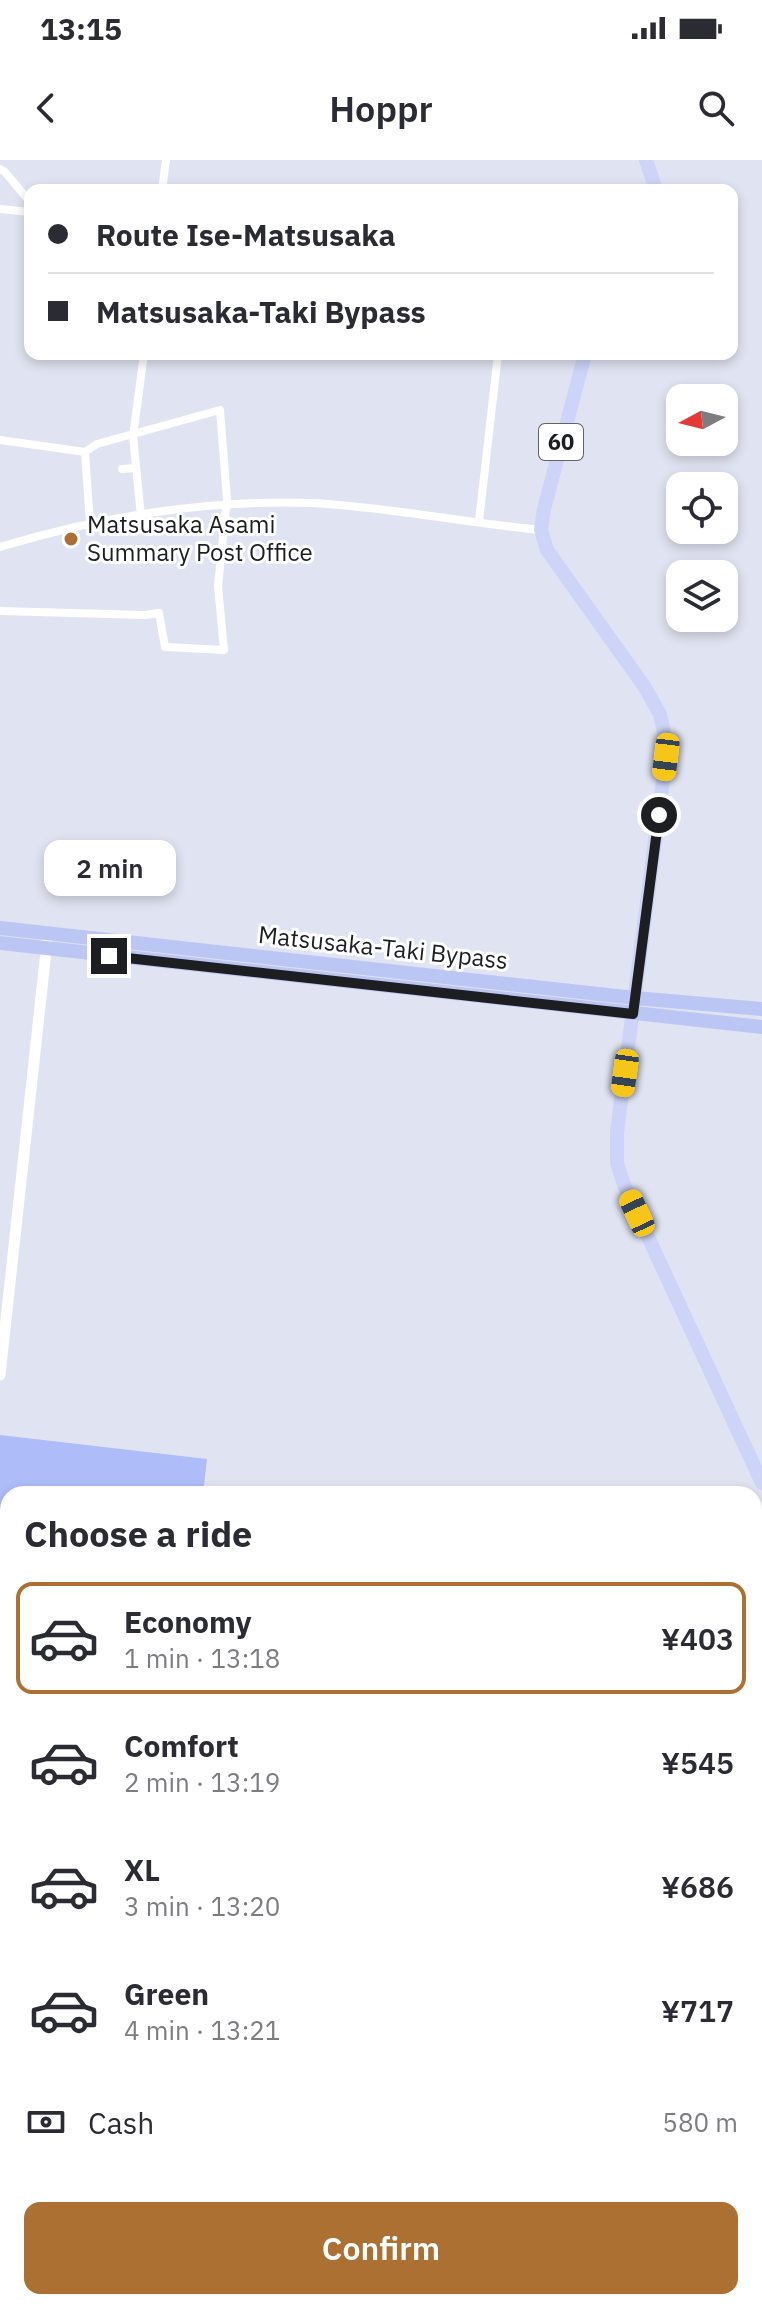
<!DOCTYPE html>
<meta charset="utf-8">
<style>
body{margin:0;font-family:"IBM Plex Sans",sans-serif;background:#f2f2f3;color:#2b2b33;height:100vh;display:flex;flex-direction:column;font-size:30px;white-space:nowrap}
*{box-sizing:border-box;margin:0}
p{font-size:26px;color:#7c7c81}
.icon{flex:none;width:44px;height:44px;fill:none;stroke:currentColor;stroke-width:2;stroke-linecap:round;stroke-linejoin:round}
.map{position:relative;flex:1;overflow:hidden}
.panel{position:absolute;left:0px;top:1326px;width:762px;height:824px;display:flex;flex-direction:column;background:#fff;border-radius:24px 24px 0 0;box-shadow:0 4px 12px #0003}
.panel>*{flex:none}
.guide{position:absolute;left:24px;top:24px;width:714px;height:176px;border-radius:16px;box-shadow:0 4px 12px #0003;display:grid;align-content:center;height:176px;padding:0 24px;background:#fff}
.needle{width:52px;rotate:263deg}
.buttons{position:absolute;left:666px;top:224px;display:grid;gap:16px}
.buttons a{display:grid;place-items:center;width:72px;height:72px;border-radius:16px;background:#fff;box-shadow:0 4px 12px #0003;font-size:40px}
.end{position:absolute;width:36px;height:36px;margin:-18px;border:10px solid #1c1e22;background:#fff;box-shadow:0 0 0 4px #fff}
.from{border-radius:50%}
.bubble{position:absolute;height:56px;border-radius:16px;background:#fff;box-shadow:0 4px 12px #0003;font-size:26px;font-weight:600;line-height:56px;text-align:center}
.car{position:absolute;width:24px;height:48px;margin:-24px -12px;border-radius:10px;box-shadow:0 0 6px 2px #0007;background:linear-gradient(#f5c518 24%,#345 0 40%,#f5c518 0 76%,#345 0 86%,#f5c518 0)}
.guide b{display:flex;align-items:center;gap:28px;height:76px;font-size:30px}
.guide b+b{border-top:2px solid #e1e1e2}
.guide i{width:20px;height:20px;background:#2b2b33}
ul{padding:0;list-style:none}
li{display:flex;align-items:center;gap:24px;height:112px;margin:0 16px 12px;padding:0 8px;border:4px solid transparent;border-radius:16px}
li div{flex:1}
li b{display:block;font-size:30px}
li em{font-style:normal;font-weight:600}
li.active{border-color:#ac7032}
li>.icon{width:72px;height:72px;stroke-width:1.5}
h2{padding:0 24px;font-size:36px;line-height:96px}
.pay{display:flex;align-items:center;gap:20px;height:88px;padding:0 24px;font-size:30px}
.pay p{margin-inline-start:auto}
.cta{display:flex;gap:16px;margin-top:auto;padding:16px 24px}
.cta a{flex:1;height:92px;border-radius:16px;background:#ac7032;color:#fff;font-size:32px;font-weight:600;line-height:92px;text-align:center}
.status{display:flex;justify-content:space-between;align-items:center;height:56px;padding:0 40px;background:#fff;direction:ltr}
.status svg{height:22px;fill:currentColor}
header{display:flex;justify-content:space-between;align-items:center;height:104px;padding:0 24px;background:#fff;font-size:36px;font-weight:600}
.map>svg:first-child{display:block}
.green{fill:#aebcf9}
.water{fill:#92a4f7}
.lines{fill:none;stroke-linecap:round;stroke-linejoin:round}
.stream{stroke:#92a4f7;stroke-width:3}
.river{stroke:#92a4f7;stroke-width:16}
.minor{stroke:#fff;stroke-width:8}
.tertiary{stroke:#fff;stroke-width:11}
.secondary{stroke:#c0c2d2;stroke-width:12}
.primary{stroke:#cdd4f7;stroke-width:14}
.trunk{stroke:#bcc6f4;stroke-width:14}
.route{stroke:#1c1e22;stroke-width:10}
.poi-dot{fill:#ac7032;stroke:#fff;stroke-width:3}
.labels{text-anchor:middle;stroke-width:6;stroke-linejoin:round;paint-order:stroke}
.shield{fill:#fff;stroke:#606264;stroke-width:2}
.shield-label{font-size:22px;font-weight:bold;fill:#1c1e22}
.poi-label{font-size:24px;fill:#1c1e22;stroke:#fff;text-anchor:start}
.street-label{font-size:24px;fill:#1c1e22;stroke:#fff}
</style>
<div class="status"><b>13:15</b><svg viewBox="0 0 49 12"><path d="M0 12V9h3v3zM5 12V6h3v6zM10 12V3h3v9zM15 12V0h3v12zM26 1h20v11H26zM47 4h2v5h-2z"/></svg></div>
<header><svg class="icon" aria-label="back" viewBox="0 0 24 24"><path d="M15 5l-7 7 7 7"/></svg>Hoppr<svg class="icon" aria-label="search" viewBox="0 0 24 24"><circle cx="10" cy="10" r="6"/><path d="M15 15l6 6"/></svg></header>
<div class="map">
<svg width="762" height="2150" viewBox="0 0 762 2150">
<rect width="100%" height="100%" fill="#e0e3f1"/>
<!-- green -->
<g class="green">
<polygon points="0,1275 207,1299 203,1334 8,1334 8,1542 0,1544"/>
<polygon points="67,2142 147,2142 154,2150 67,2150 61,2144"/>
</g>
<!-- water -->
<polygon class="water" points="8,1560 8,1591 0,1594 0,1562"/>
<g class="lines">
<!-- stream -->
<g class="stream">
<polyline points="0,2045 8,2046"/>
<polyline points="20,2150 41,2142"/>
</g>
<!-- river -->
<g class="river">
<polyline points="754,1568 762,1569"/>
<polyline points="0,1639 8,1639"/>
<polyline points="754,2023 762,2025"/>
</g>
<!-- minor -->
<g class="minor">
<polyline points="0,9 5,12 30,42"/>
<polyline points="162,30 166,0"/>
<polyline points="0,49 30,52"/>
<polyline points="0,280 85,292 97,284 220,250 227,339 218,426 224,490 165,487 159,453 145,455 0,451"/>
<polyline points="85,292 90,364"/>
<polyline points="122,309 136,308"/>
<polyline points="141,356 133,276 144,194"/>
<polyline points="479,361 498,194"/>
<path d="M0 387C99 357 208 339 312 343 389 347 465 363 541 370"/>
<polyline points="0,1769 8,1772"/>
<polyline points="754,2124 762,2126"/>
<polyline points="33,2142 36,2149 56,2142"/>
<polyline points="149,2142 157,2150"/>
<polyline points="92,2146 94,2142"/>
<polyline points="652,2149 695,2145 698,2150"/>
<polyline points="8,2150 23,2142"/>
<polyline points="314,2150 320,2142"/>
</g>
<!-- tertiary -->
<g class="tertiary">
<polyline points="0,1215 47,782"/>
<polyline points="459,2150 466,2142"/>
</g>
<!-- secondary -->
<g class="secondary">
<polyline points="0,1756 8,1758"/>
<polyline points="754,2063 762,2067"/>
</g>
<!-- primary -->
<g class="primary">
<polyline points="646,0 656,30"/>
<polyline points="585,194 544,349 541,370 547,390 644,526 660,554 665,577 666,597 617,972 617,1003 624,1025 762,1323"/>
</g>
<!-- trunk -->
<g class="trunk">
<polyline points="0,768 635,838 762,849"/>
<polyline points="0,783 762,867"/>
</g>
</g>
<g class="lines">
<!-- route -->
<polyline class="route" points="109,796 633,854 659,655"/>
</g>
<!-- markers -->
<circle class="poi-dot" cx="71" cy="379" r="8"/>
<g class="labels">
<!-- shield labels -->
<rect class="shield" x="539" y="264" width="44" height="36" rx="6"/>
<g class="shield-label">
<text x="561" y="290">60</text>
</g>
<!-- poi labels -->
<g class="poi-label">
<text x="87" y="373">Matsusaka Asami<tspan x="87" dy="28">Summary Post Office</tspan></text>
</g>
<!-- street labels -->
<g class="street-label">
<text transform="translate(383 788) rotate(6)" y="8">Matsusaka-Taki Bypass</text>
</g>
</g>
</svg>
<div class="buttons">
<a><svg class="needle" viewBox="-14 -14 28 28"><path d="M0-13l5 13h-10z" fill="#e53935"/><path d="M0 13l5-13h-10z" fill="#7c7c81"/></svg></a>
<a><svg class="icon" aria-label="locate" viewBox="0 0 24 24"><circle cx="12" cy="12" r="6"/><path d="M12 2v4M12 18v4M2 12h4M18 12h4"/></svg></a>
<a><svg class="icon" aria-label="layers" viewBox="0 0 24 24"><path d="M12 4l9 5-9 5-9-5zM3 14l9 5 9-5"/></svg></a>
</div>
<i class="end from" style="left:659px;top:655px"></i>
<i class="end" style="left:109px;top:796px"></i>
<div class="bubble" style="left:44px;top:680px;width:132px">2 min</div>
<i class="car" style="left:666px;top:597px;rotate:187deg"></i>
<i class="car" style="left:625px;top:913px;rotate:188deg"></i>
<i class="car" style="left:637px;top:1053px;rotate:335deg"></i>
<div class="guide">
<b><i class="from"></i>Route Ise-Matsusaka</b>
<b><i></i>Matsusaka-Taki Bypass</b>
</div>
<section class="panel">
<h2>Choose a ride</h2>
<ul>
<li class="active"><svg class="icon" aria-label="car" viewBox="0 0 24 24"><path d="M5 17H2v-5l4-1 3-4h7l3 4 3 1v5h-3M9 17h6M6 11h13"/><circle cx="7" cy="17" r="2"/><circle cx="17" cy="17" r="2"/></svg><div><b>Economy</b><p>1 min · 13:18</p></div><em>¥403</em></li>
<li><svg class="icon" aria-label="car" viewBox="0 0 24 24"><path d="M5 17H2v-5l4-1 3-4h7l3 4 3 1v5h-3M9 17h6M6 11h13"/><circle cx="7" cy="17" r="2"/><circle cx="17" cy="17" r="2"/></svg><div><b>Comfort</b><p>2 min · 13:19</p></div><em>¥545</em></li>
<li><svg class="icon" aria-label="car" viewBox="0 0 24 24"><path d="M5 17H2v-5l4-1 3-4h7l3 4 3 1v5h-3M9 17h6M6 11h13"/><circle cx="7" cy="17" r="2"/><circle cx="17" cy="17" r="2"/></svg><div><b>XL</b><p>3 min · 13:20</p></div><em>¥686</em></li>
<li><svg class="icon" aria-label="car" viewBox="0 0 24 24"><path d="M5 17H2v-5l4-1 3-4h7l3 4 3 1v5h-3M9 17h6M6 11h13"/><circle cx="7" cy="17" r="2"/><circle cx="17" cy="17" r="2"/></svg><div><b>Green</b><p>4 min · 13:21</p></div><em>¥717</em></li>
</ul>
<div class="pay"><svg class="icon" aria-label="cash" viewBox="0 0 24 24"><path d="M3 7h18v10H3z"/><circle cx="12" cy="12" r="2"/></svg>Cash<p>580 m</p></div>
<div class="cta"><a>Confirm</a></div>
</section>
</div>
